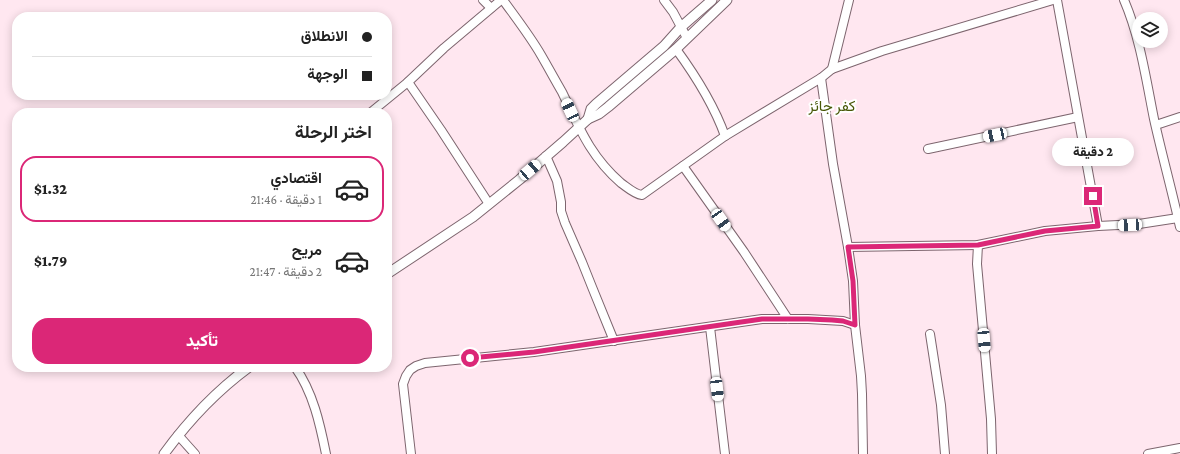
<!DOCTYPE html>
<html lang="ar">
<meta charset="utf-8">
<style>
body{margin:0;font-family:"Crimson Pro",Vazirmatn,serif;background:#f6f6f6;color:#222;direction:rtl;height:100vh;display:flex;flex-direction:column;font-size:15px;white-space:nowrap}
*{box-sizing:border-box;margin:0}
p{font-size:13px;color:#767676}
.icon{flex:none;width:22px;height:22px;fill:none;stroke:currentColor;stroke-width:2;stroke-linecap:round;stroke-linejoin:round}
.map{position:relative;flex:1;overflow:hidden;direction:ltr}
.sheet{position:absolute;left:12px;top:108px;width:380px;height:264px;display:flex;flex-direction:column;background:#fff;border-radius:16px;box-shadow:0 2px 10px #0003;direction:rtl}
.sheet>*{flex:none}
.hud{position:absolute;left:12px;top:12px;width:380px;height:88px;border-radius:16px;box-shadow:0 2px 10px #0003;direction:rtl;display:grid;align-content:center;height:88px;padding:0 20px;background:#fff}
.controls{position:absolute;left:1132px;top:12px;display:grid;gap:8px}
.controls a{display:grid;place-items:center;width:36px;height:36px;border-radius:50%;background:#fff;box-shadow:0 2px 10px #0003;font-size:20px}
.end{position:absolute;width:18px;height:18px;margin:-9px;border:5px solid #db2777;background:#fff;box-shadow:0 0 0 2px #fff}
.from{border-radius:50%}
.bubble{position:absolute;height:28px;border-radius:14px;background:#fff;box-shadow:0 2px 10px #0003;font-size:13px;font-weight:800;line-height:28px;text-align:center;direction:rtl}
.car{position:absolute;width:12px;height:24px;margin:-12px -6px;border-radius:5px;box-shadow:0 0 3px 1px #0007;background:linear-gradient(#fff 24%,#345 0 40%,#fff 0 76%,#345 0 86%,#fff 0)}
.hud b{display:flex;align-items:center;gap:14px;height:38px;font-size:15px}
.hud b+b{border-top:1px solid #e0e0e0}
.hud i{width:10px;height:10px;background:#222}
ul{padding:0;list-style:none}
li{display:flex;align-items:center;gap:12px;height:66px;margin:0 8px 6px;padding:0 12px;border:2px solid transparent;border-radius:16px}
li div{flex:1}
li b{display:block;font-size:15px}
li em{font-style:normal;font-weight:800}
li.selected{border-color:#db2777}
li>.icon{width:36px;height:36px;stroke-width:1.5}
h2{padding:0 20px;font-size:18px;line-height:48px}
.cta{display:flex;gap:8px;margin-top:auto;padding:8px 20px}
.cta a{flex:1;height:46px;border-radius:16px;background:#db2777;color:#fff;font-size:16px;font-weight:800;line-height:46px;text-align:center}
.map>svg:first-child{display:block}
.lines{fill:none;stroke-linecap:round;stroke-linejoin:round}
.minor-casing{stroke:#7d656e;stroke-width:10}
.tertiary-casing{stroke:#7d656e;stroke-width:11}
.minor{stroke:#fff;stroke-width:8}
.tertiary{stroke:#fff;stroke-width:9}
.route{stroke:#db2777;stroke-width:5}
.labels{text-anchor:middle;stroke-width:4;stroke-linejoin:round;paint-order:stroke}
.quarter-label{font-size:15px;fill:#475707;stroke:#fff}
</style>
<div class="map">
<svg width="1180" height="454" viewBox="0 0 1180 454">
<rect width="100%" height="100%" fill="#ffe7f0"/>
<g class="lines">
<!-- minor casing -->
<g class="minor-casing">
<g id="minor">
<polyline points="483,0 491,8"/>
<path d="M503 0C516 18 530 36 541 55 548 67 555 80 562 92 579 127 590 156 621 183 627 187 634 194 642 195L725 136 821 78 832 69 849 0"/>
<polyline points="664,0 673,12 687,38"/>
<polyline points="1057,0 1098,226"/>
<path d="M1124 0C1140 37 1146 79 1154 119 1162 155 1172 191 1180 227"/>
<path d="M676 49C695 75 714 105 725 136"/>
<polyline points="832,69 882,51 1053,0"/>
<polyline points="821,78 833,164 848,247 853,281 855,325 861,376 862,394 863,454"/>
<polyline points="370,113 408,82"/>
<polyline points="1156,125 1180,117"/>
<polyline points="928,149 1078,117"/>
<polyline points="546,156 557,181 561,202 561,211 565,223 582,262 592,287 614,341"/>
<polyline points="683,166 744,252 788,319"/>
<polyline points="489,204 441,130 408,82 444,48 501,0"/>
<polyline points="978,245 977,264 991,419 992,454"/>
<polyline points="848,247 978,245 1045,231 1098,226 1139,224 1178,218"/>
<polyline points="710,327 725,454"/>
<polyline points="930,334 941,405 945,454"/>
<path d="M295 367C313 392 320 424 326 454"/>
<polyline points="178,435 195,454"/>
<polyline points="411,454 403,384 406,376 410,370 416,366 425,363 534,352 762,319 808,319 843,321 855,325"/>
<polyline points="1148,454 1180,448"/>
</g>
</g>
<!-- tertiary casing -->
<g class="tertiary-casing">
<g id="tertiary">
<polyline points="588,119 591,109 596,104 664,46 681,27 712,0"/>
<polyline points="387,274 473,217 519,180 563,142 588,119 599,114 608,107 676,49 727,0"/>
<path d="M164 454C188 421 215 392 249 367"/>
</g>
</g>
<!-- minor -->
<use href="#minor" class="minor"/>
<!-- tertiary -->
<use href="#tertiary" class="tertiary"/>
</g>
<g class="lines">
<!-- route -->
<polyline class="route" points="470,358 534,352 762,319 808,319 832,320 843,321 855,325 853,281 848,247 978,245 1045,231 1098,226 1093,196"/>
</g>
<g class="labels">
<!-- quarter labels -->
<g class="quarter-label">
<text x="832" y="111">كفر جائز</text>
</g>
</g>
</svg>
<div class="controls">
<a><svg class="icon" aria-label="layers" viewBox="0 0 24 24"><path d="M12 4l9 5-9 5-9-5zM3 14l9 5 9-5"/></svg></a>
</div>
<i class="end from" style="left:470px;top:358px"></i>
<i class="end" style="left:1093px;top:196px"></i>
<div class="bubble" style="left:1052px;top:138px;width:82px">2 دقيقة</div>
<i class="car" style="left:570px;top:110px;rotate:335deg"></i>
<i class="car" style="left:995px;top:135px;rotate:258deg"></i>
<i class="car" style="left:530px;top:170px;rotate:49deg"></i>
<i class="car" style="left:721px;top:220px;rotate:145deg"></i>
<i class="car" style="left:1130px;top:225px;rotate:267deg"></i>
<i class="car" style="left:984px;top:340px;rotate:175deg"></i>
<i class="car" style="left:717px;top:389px;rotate:173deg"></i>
<div class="hud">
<b><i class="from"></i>الانطلاق</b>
<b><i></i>الوجهة</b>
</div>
<section class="sheet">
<h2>اختر الرحلة</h2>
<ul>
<li class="selected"><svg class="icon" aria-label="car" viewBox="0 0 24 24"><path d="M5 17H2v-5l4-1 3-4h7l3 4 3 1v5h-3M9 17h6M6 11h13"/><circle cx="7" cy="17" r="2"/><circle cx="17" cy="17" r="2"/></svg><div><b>اقتصادي</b><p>1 دقيقة · 21:46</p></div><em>$1.32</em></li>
<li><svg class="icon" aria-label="car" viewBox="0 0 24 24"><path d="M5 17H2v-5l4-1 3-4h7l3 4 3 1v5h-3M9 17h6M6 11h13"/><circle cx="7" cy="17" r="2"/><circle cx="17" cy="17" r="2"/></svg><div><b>مريح</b><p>2 دقيقة · 21:47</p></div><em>$1.79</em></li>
</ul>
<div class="cta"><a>تأكيد</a></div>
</section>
</div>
